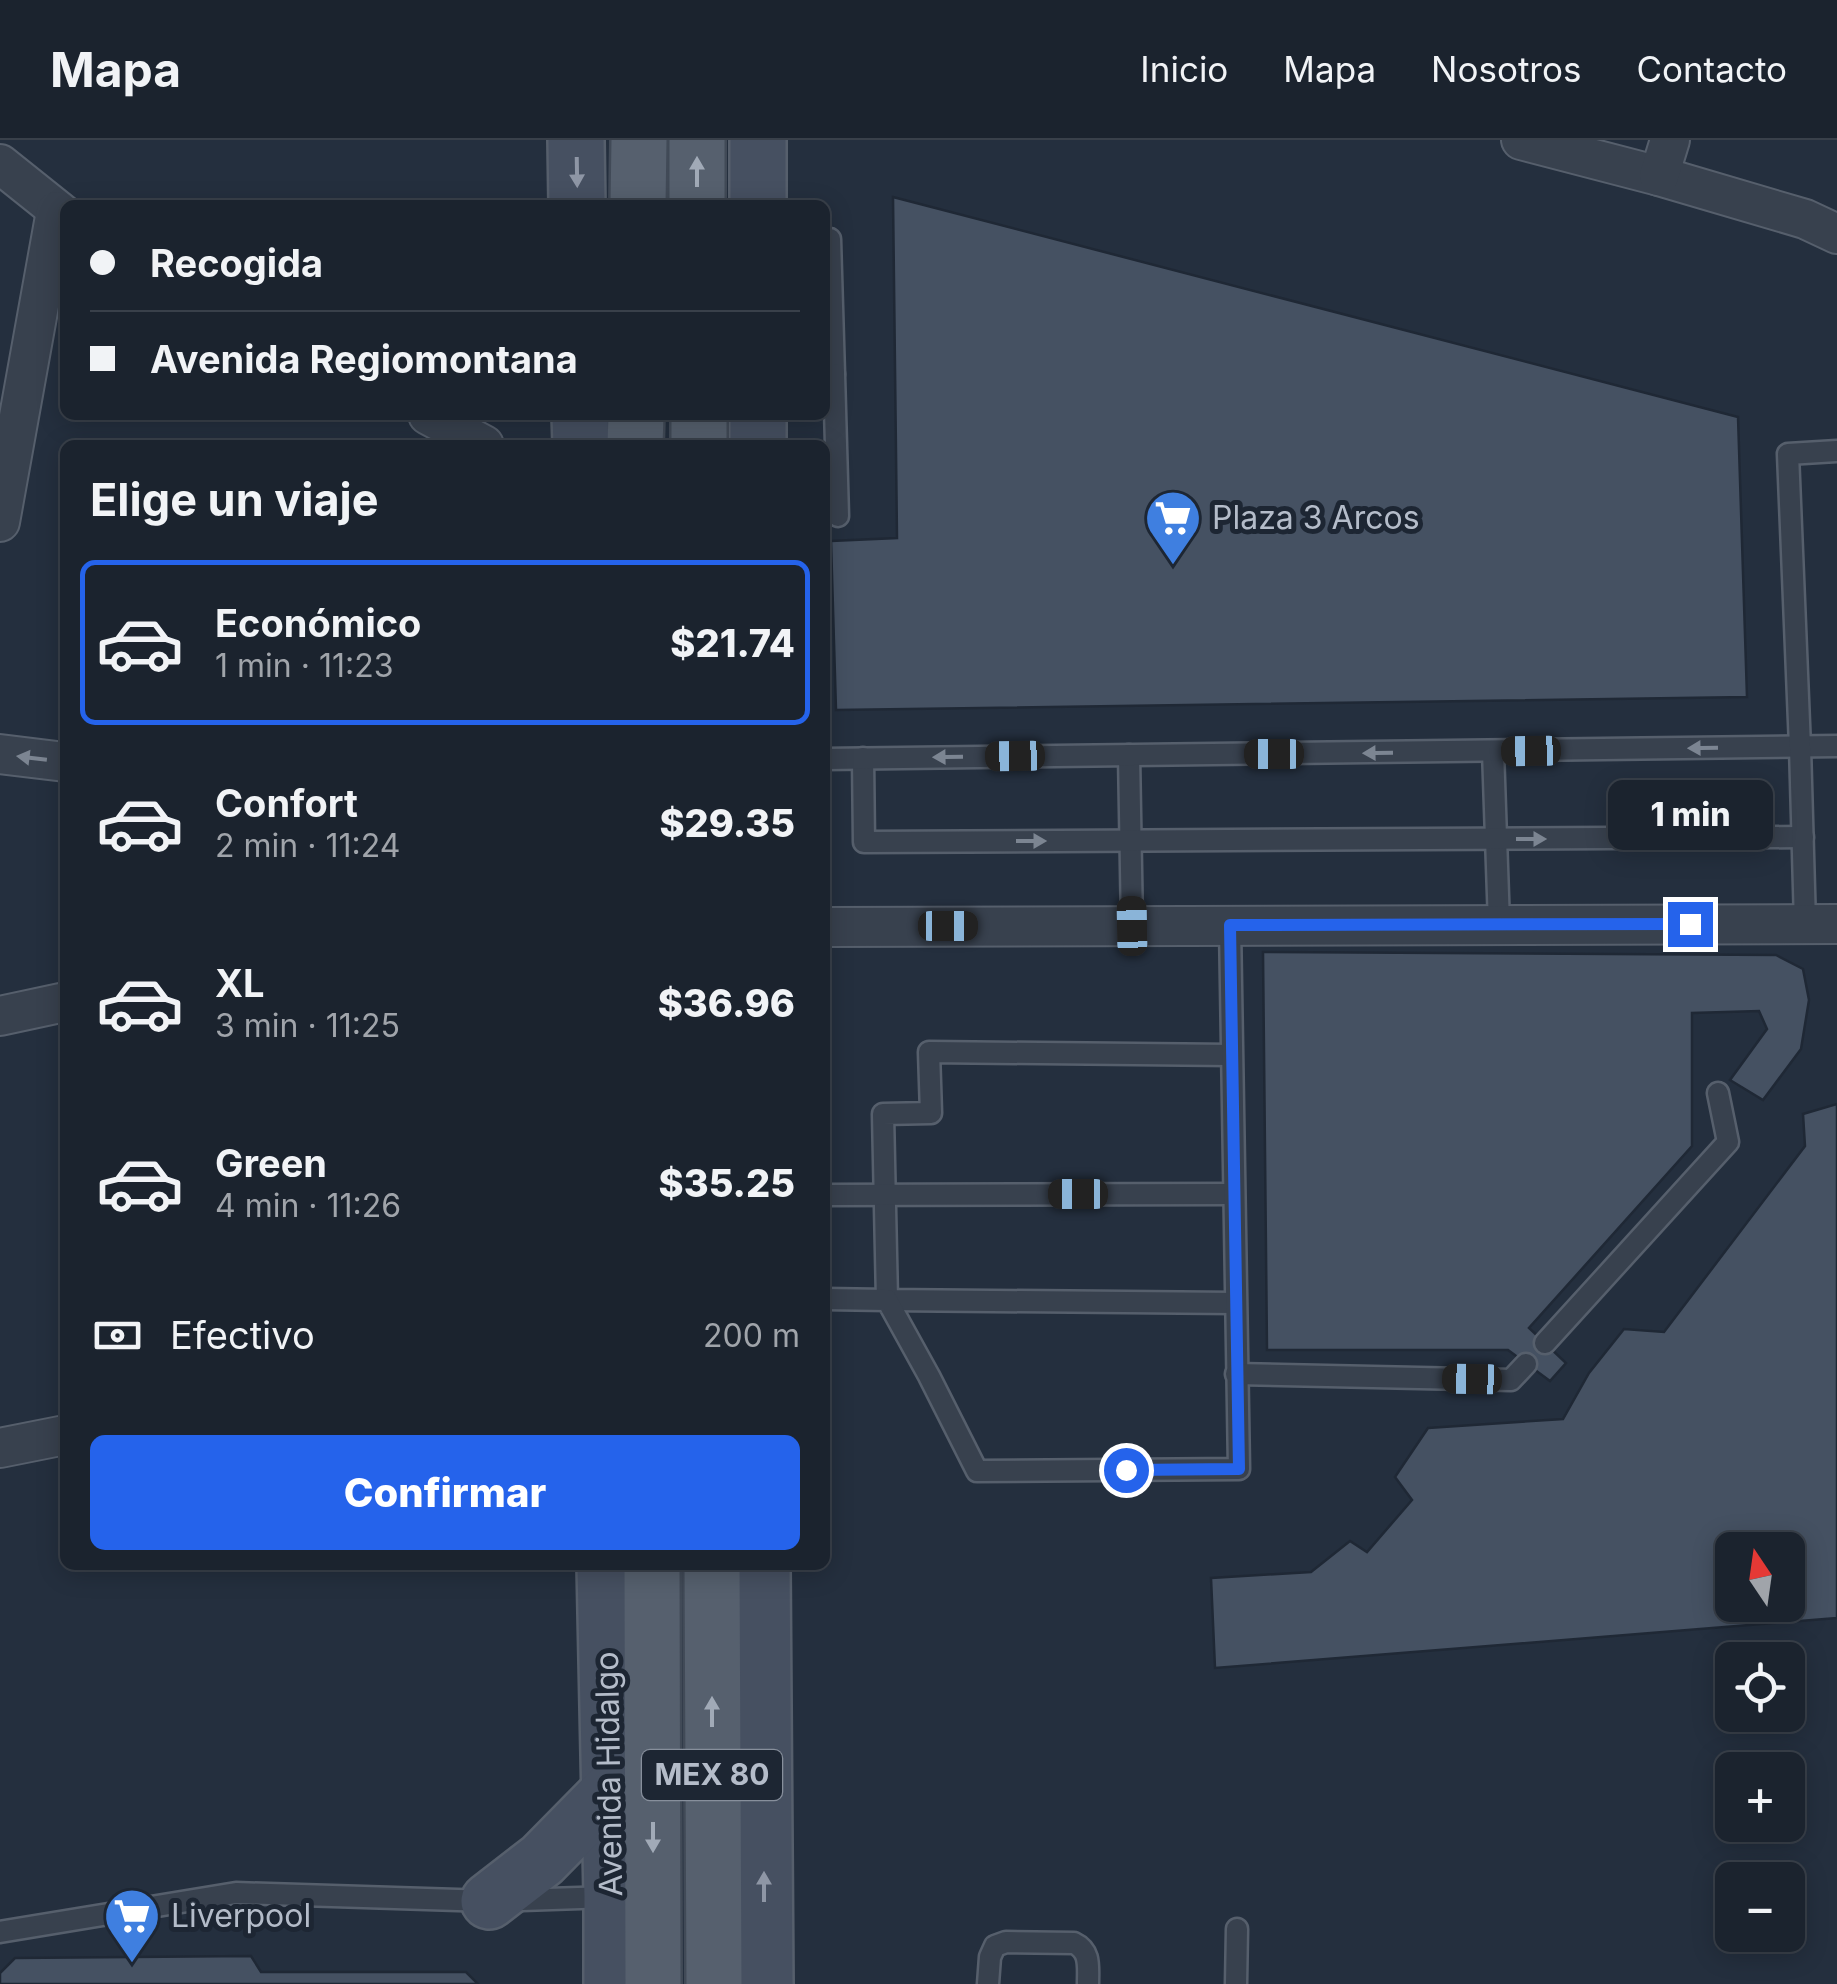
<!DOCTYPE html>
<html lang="es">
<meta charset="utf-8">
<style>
body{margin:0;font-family:Inter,sans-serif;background:#242b36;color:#f1f3f6;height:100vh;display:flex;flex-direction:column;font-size:38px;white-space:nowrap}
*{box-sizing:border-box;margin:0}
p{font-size:32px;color:#a0a4aa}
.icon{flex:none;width:55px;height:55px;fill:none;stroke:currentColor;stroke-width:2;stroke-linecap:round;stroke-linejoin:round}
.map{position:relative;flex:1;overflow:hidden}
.sheet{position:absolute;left:60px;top:300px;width:770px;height:1130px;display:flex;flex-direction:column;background:#1b232e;border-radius:15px;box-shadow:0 5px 25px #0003,0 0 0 2px #39404a}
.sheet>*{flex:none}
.banner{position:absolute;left:60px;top:60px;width:770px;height:220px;border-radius:15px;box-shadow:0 5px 25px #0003,0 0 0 2px #39404a;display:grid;align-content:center;height:220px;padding:0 30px;background:#1b232e}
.needle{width:65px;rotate:347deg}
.tools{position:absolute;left:1715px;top:1392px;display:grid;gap:20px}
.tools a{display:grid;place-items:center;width:90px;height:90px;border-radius:15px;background:#1b232e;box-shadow:0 5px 25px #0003,0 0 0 2px #39404a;font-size:50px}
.end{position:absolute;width:45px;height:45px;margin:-22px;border:12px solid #2563eb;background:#fff;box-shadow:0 0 0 5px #fff}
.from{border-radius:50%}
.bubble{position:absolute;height:70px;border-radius:15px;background:#1b232e;box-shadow:0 5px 25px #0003,0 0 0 2px #39404a;font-size:32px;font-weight:800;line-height:70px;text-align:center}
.car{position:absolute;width:30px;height:60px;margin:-30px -15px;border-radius:12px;box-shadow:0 0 8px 2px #0007;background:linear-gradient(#222 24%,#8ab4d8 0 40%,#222 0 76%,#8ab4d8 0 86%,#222 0)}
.banner b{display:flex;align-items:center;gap:35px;height:95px;font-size:38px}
.banner b+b{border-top:2px solid #39404a}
.banner i{width:25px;height:25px;background:#f1f3f6}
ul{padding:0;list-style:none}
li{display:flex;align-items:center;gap:30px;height:165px;margin:0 20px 15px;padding:0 10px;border:5px solid transparent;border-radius:15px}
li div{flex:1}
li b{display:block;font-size:38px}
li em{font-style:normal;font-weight:800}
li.on{border-color:#2563eb}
li>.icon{width:90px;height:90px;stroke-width:1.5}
h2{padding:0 30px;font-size:45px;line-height:120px}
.pay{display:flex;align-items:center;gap:25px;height:110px;padding:0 30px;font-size:38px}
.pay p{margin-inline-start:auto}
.action{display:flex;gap:20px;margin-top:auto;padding:20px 30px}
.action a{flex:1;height:115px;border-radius:15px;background:#2563eb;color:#fff;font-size:40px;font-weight:800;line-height:115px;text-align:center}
header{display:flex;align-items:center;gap:60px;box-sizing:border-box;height:140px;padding:0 50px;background:#1b232e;border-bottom:2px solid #39404a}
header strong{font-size:48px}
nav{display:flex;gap:55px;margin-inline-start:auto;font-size:35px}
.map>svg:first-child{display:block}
.building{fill:#455162;stroke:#1f2835;stroke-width:2.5;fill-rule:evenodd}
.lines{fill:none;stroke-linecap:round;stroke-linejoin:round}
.lane-casing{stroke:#565f6c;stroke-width:25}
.street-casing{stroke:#565f6c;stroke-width:42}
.secondary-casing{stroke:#565f6c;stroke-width:60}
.primary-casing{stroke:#414a57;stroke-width:60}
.lane{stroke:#38414e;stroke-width:20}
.street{stroke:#38414e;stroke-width:38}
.secondary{stroke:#465061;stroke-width:55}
.primary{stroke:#56606e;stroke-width:55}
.oneway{fill:#8e96a5}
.oneway2{fill:#a1aab7}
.oneway3{fill:#7c8592}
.route{stroke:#2563eb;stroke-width:12}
.labels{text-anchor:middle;stroke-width:10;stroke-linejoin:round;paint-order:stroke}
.shield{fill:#1d2633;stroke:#878f9c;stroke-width:2.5}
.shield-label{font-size:30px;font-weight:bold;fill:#b4bcc9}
.poi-label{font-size:32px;fill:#b4bcc9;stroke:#1d2633;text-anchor:start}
.street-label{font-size:32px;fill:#b4bcc9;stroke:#1d2633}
</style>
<header>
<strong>Mapa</strong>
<nav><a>Inicio</a><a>Mapa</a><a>Nosotros</a><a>Contacto</a></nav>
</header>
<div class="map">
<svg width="1837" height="1844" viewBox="0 0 1837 1844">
<rect width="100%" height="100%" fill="#242f3e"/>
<!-- building -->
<g class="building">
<polygon points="893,57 1738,277 1747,557 836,570 831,401 897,398"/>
<polygon points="1263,812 1776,815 1803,829 1809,860 1801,909 1763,960 1730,940 1767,889 1759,871 1692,873 1692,1006 1529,1188 1566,1223 1550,1241 1508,1210 1267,1210"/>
<path d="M1837 964V1478L1215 1528 1211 1438 1311 1432 1350 1401 1367 1412 1412 1360 1395 1337 1428 1288 1563 1279 1589 1233 1624 1189 1664 1192 1805 1006 1803 974ZM1732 1410H1788V1465H1732Z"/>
<polygon points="251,1816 261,1832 466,1832 478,1844 0,1844 0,1833 15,1818"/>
</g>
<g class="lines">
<!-- lane casing -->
<g class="lane-casing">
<g id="lane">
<polyline points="830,99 834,234"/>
<polyline points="825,234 834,234 838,376"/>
<polyline points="1493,611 1499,784"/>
<polyline points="1129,615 1132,785"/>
<polyline points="863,618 864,702 1803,697"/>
<polyline points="825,619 1837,606"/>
<polyline points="1805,784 1800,607 1788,314 1837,311"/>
<polyline points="1231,915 929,912 931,973 883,974 887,1160 1235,1163"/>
<polyline points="825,1055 1233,1054"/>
<polyline points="825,1159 887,1160 929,1236 977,1331 1239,1329 1230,785"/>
<polyline points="1545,1203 1728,1002 1718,953"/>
<polyline points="1236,1234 1511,1240 1526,1224"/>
<polyline points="0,1792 236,1753 489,1761 610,1757"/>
<path d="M988 1844 990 1817 995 1806 1006 1802 1074 1803C1091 1811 1088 1827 1088 1844"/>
<polyline points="1236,1844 1237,1789"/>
</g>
</g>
<!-- street casing -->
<g class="street-casing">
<g id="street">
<polyline points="1521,0 1659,36 1805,79 1837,94"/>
<polyline points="0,24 65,76"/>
<polyline points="1659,36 1670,0"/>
<polyline points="428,275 484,305"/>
<polyline points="0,382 56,71"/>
<polyline points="0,614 65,622"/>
<polyline points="825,787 1837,784"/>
<polyline points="0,876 65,862"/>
<polyline points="0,1308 65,1295"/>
</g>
</g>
<!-- secondary casing -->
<g class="secondary-casing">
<g id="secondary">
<polyline points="576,0 577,65"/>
<polyline points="758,65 758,0"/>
<polyline points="580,275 581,305"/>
<polyline points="758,275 758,305"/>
<polyline points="605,1425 612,1757 612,1844"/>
<polyline points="762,1425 765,1844"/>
<polyline points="489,1761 542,1720 609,1652"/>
</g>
</g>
<!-- primary casing -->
<g class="primary-casing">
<g id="primary">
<polyline points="697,0 697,65"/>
<polyline points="638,65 639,0"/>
<polyline points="699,275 699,305"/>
<polyline points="635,305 636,275"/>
<polyline points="652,1425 653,1844"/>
<polyline points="712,1425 714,1844"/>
</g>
</g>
<!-- lane -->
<use href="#lane" class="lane"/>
<!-- street -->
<use href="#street" class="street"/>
<!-- secondary -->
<use href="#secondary" class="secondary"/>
<!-- primary -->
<use href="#primary" class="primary"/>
</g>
<!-- one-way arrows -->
<defs><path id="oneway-solid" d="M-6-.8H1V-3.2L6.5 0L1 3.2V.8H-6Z" transform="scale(2.5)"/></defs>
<g class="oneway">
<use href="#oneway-solid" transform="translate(577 32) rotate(89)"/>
<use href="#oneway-solid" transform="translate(764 1747) rotate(-90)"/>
</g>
<g class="oneway2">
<use href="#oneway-solid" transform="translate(697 32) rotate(-90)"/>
<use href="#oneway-solid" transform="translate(712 1572) rotate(-90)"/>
<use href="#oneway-solid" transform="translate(653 1697) rotate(90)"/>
</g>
<g class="oneway3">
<use href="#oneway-solid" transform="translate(1703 608) rotate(179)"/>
<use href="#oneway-solid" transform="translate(1378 613) rotate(179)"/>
<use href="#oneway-solid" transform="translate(948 617) rotate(179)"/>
<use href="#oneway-solid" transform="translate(32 618) rotate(-173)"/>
<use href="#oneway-solid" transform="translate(1531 699)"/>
<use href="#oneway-solid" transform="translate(1031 701)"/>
</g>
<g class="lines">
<!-- route -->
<polyline class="route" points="1126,1330 1239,1329 1230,785 1690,784"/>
</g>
<!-- icons -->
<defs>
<g id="supermarket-pin" transform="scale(2.875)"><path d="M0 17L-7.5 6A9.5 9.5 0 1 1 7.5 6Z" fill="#3f7fe0" stroke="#1d2633"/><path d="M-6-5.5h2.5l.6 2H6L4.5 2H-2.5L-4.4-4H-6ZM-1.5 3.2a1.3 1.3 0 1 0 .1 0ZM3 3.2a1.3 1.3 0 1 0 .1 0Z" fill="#fff"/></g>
</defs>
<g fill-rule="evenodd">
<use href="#supermarket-pin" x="1173" y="378"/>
<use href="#supermarket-pin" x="132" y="1776"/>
</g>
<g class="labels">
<!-- shield labels -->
<rect class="shield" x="642" y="1610" width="140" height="50" rx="8"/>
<g class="shield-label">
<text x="712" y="1645">MEX 80</text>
</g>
<!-- poi labels -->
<g class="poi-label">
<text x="1212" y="389">Plaza 3 Arcos</text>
<text x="171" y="1787">Liverpool</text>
</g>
<!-- street labels -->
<g class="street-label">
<text transform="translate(609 1634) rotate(-91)" y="11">Avenida Hidalgo</text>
</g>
</g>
</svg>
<div class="tools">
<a><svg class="needle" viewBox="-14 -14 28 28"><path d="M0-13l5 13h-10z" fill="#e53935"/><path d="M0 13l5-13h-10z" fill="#a0a4aa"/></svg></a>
<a><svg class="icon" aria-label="locate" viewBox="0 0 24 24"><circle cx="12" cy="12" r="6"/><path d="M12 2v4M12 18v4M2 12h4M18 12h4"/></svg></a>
<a>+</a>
<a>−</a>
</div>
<i class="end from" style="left:1126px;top:1330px"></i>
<i class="end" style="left:1690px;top:784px"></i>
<div class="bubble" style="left:1608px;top:640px;width:165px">1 min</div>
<i class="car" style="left:1531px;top:611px;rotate:269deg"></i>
<i class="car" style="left:1274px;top:614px;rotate:270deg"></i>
<i class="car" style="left:1015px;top:616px;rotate:269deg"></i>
<i class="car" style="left:948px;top:786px;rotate:90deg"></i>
<i class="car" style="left:1132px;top:786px;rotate:359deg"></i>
<i class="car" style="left:1078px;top:1054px;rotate:270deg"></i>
<i class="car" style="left:1472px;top:1239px;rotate:271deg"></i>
<div class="banner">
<b><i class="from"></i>Recogida</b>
<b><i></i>Avenida Regiomontana</b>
</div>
<section class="sheet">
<h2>Elige un viaje</h2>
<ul>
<li class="on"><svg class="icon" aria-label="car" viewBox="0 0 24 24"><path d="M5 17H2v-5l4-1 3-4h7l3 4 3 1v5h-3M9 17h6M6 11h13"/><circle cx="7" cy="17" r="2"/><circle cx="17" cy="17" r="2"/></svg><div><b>Económico</b><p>1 min · 11:23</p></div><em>$21.74</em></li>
<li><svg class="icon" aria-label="car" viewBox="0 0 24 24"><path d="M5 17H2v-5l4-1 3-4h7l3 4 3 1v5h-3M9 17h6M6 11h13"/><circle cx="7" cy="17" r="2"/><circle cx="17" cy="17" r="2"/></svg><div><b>Confort</b><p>2 min · 11:24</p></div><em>$29.35</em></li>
<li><svg class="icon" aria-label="car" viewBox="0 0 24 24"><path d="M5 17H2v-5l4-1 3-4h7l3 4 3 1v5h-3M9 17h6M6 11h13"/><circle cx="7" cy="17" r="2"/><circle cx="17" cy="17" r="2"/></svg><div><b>XL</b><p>3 min · 11:25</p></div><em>$36.96</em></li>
<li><svg class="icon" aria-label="car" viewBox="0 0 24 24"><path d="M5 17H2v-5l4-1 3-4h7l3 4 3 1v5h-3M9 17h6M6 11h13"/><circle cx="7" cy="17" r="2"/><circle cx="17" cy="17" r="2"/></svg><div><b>Green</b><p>4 min · 11:26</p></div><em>$35.25</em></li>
</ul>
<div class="pay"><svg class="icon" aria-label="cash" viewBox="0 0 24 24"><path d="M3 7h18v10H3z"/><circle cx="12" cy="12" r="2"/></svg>Efectivo<p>200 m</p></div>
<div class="action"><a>Confirmar</a></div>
</section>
</div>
